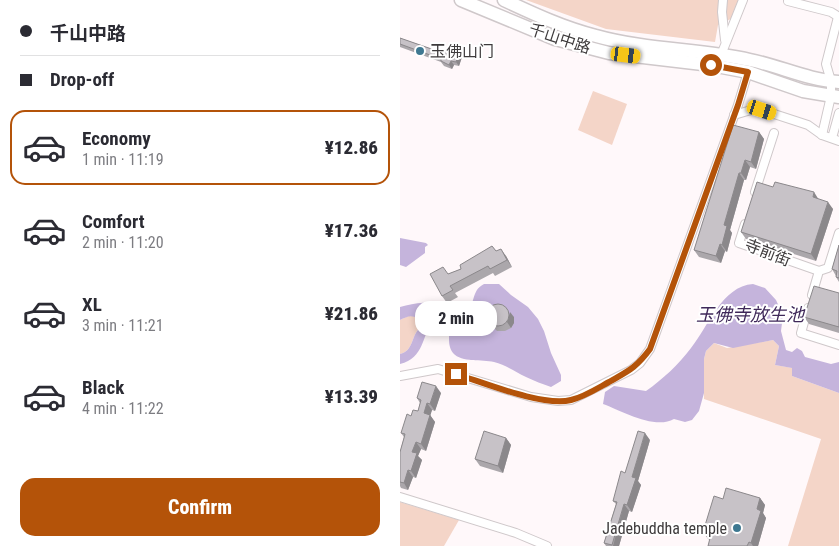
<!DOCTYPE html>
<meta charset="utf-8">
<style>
body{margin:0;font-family:"Roboto Condensed","Noto Sans SC",sans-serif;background:#f7f7f7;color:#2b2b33;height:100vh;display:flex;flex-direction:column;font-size:19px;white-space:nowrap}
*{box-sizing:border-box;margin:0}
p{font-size:16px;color:#7c7c81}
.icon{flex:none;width:28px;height:28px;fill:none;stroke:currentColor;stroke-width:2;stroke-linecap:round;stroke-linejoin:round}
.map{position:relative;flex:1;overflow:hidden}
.panel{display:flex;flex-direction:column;background:#fff;width:400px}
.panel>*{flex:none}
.hud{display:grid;align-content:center;height:110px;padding:0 20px;background:#fff}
.end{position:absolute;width:22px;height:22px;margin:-11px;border:6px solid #b45309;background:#fff;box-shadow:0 0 0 2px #fff}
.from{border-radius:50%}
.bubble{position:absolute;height:35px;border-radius:15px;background:#fff;box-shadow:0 2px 8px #0003;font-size:16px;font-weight:800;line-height:35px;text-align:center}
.car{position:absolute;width:15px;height:30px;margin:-15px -8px;border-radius:6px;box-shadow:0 0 4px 1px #0007;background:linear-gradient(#f5c518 24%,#345 0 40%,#f5c518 0 76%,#345 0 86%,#f5c518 0)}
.hud b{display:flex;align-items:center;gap:18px;height:48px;font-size:19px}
.hud b+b{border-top:1px solid #e1e1e2}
.hud i{width:12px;height:12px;background:#2b2b33}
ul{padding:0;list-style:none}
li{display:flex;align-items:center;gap:15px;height:75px;margin:0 10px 8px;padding:0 10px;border:2px solid transparent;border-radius:15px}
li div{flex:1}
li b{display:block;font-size:19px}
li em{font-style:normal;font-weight:800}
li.active{border-color:#b45309}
li>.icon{width:45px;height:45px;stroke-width:1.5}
.primary-button{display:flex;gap:10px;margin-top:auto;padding:10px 20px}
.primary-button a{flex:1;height:58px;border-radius:15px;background:#b45309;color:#fff;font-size:20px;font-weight:800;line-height:58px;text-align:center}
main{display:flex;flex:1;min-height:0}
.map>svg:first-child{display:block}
.green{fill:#f4d5c8}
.water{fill:#c5b4dc}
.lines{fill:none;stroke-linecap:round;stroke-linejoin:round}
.street-casing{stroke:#cfc8ca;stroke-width:10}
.primary-casing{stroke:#cfc8ca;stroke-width:15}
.street{stroke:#fff;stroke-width:8}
.primary{stroke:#fff;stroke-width:12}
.wall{fill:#aba7ab}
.shaded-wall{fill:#8b888b}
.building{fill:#c7c2c7;stroke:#8b888b}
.route{stroke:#b45309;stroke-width:6}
.poi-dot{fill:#3e7891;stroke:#fff;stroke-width:2}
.labels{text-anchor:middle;stroke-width:4;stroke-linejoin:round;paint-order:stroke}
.street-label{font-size:16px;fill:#3e3b3c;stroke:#fff}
.poi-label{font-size:16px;fill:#3e3b3c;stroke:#fff;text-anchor:start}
.water-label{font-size:18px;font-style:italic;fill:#3f2859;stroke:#fff}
</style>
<main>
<section class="panel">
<div class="hud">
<b><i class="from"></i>千山中路</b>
<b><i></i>Drop-off</b>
</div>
<ul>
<li class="active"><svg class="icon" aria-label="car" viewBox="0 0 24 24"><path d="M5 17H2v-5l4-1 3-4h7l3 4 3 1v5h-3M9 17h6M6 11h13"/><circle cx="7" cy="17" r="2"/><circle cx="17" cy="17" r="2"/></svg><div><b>Economy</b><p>1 min · 11:19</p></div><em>¥12.86</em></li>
<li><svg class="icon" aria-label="car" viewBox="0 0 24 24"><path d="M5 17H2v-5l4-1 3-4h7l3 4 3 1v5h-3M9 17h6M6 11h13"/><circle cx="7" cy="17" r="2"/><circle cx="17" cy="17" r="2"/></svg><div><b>Comfort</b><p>2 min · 11:20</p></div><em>¥17.36</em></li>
<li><svg class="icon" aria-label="car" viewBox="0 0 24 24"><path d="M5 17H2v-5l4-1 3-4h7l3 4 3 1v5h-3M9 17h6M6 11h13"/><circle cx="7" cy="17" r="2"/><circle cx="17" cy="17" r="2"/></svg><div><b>XL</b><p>3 min · 11:21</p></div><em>¥21.86</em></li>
<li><svg class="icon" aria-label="car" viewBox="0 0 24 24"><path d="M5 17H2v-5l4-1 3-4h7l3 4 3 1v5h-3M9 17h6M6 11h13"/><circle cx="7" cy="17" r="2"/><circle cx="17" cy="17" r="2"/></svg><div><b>Black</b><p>4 min · 11:22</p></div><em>¥13.39</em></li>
</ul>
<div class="primary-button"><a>Confirm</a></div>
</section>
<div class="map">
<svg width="439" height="546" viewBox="0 0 439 546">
<rect width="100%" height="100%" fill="#fff8fa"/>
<!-- green -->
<g class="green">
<polygon points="126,0 341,0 335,17 318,25 315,42 206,29"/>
<polygon points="193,91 227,104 212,145 178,130"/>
<path d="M8 316H15L18 319 20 328C11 335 14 351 0 354V320Z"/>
<polygon points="373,340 379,346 375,365 393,368 392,376 439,393 439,546 388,546 421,439 304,399 304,359 306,351 314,343 327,348"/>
<polygon points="0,502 59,520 44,546 0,546"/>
</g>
<!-- water -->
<g class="water">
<polygon points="0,238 26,243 28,245 25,247 25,253 6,267 0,265"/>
<path d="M84 284H99L111 295 128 307 138 319 144 331 151 353 161 375V381L151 387C143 384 134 381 126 377 115 372 106 365 94 362 82 359 62 363 53 353 45 343 53 330 45 320L34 319C21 336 25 358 0 364V354C14 351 11 335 20 328L18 319C11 314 7 317 0 320V307C9 305 18 302 27 303 39 304 53 315 65 310 77 305 70 291 84 284Z"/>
<path d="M353 284 365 288 376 300 383 315 381 331 386 350 392 352 397 348 402 351 405 357 431 364 439 362V393L392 376V368L375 365 379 346 373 340 333 348 314 343 306 351 304 359V393L299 411 292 420 285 422 274 419C255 430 222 411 203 404L205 392 214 386 246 391C263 379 278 365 291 348 308 327 322 286 353 284Z"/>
</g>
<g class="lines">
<!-- street casing -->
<g class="street-casing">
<g id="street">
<polyline points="323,0 322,12 325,40"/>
<polyline points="388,1 431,12 439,17"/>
<polyline points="321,55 343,0"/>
<polyline points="334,115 351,110 362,110 408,125 422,135 439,141"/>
<polyline points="422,135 431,96 431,81 426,64 438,17"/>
<polyline points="432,138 439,113"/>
<polyline points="355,192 374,133"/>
<polyline points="345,224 339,243 419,271"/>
<polyline points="412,295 419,271 428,268 439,233"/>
<polyline points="408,308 401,333 439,345"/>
<polyline points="0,376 38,369 131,397 158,401 171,400 231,370 240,363 250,349 338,105 348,72"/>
<polyline points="0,497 116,533 147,546"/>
</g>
</g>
<!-- primary casing -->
<g class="primary-casing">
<g id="primary">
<polyline points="61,0 155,39 209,53 311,65 348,72 403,91 439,97"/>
<path d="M104 0C134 14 164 28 196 36 246 50 300 49 350 60 380 66 408 80 439 82"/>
</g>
</g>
<!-- street -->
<use href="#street" class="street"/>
<!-- primary -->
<use href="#primary" class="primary"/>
</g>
<!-- wall -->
<g class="wall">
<polygon points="0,38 43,53 62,57 59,66 54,65 52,69 44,66 41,62 0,47"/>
<polygon points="359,132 364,139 356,169 350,167 346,180 344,180 330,230 332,233 327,252 325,251 321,263 299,257 294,250"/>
<polygon points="418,199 433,209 416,261 346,239 341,232"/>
<polygon points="439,245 439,282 436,277 436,276 432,269"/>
<polygon points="92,246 96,251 106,256 112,267 95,276 93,273 55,293 58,297 47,303 42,296 48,274 61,269"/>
<polygon points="439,293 439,333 409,324 404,317"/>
<polygon points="114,317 114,323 111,328 105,331 97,331 92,326 88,321"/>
<polygon points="41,393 35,411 32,410 30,415 35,422 26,451 21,449 18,456 22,460 16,478 13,477 8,490 1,488 0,486 0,452 4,437 1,433 11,416 18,411 20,403 17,398"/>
<polygon points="106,438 111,445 103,473 80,466 75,459"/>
<polygon points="250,440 238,481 241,485 232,512 229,511 219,546 206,546 204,543 216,504 213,501"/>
<polygon points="360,498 365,505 363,513 366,518 358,546 308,546 310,540 308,539 303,532 323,499"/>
</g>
<!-- shaded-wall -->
<g class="shaded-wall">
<polygon points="59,52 62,57 59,66 56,62"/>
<polygon points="51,61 54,65 52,69 49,65"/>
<polygon points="359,132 364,139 356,169 351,162"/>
<polygon points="345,160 350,167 346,180 341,173"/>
<polygon points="339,173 344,180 330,230 332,233 327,252 322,245 324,225"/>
<polygon points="414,192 419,200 413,197"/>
<polygon points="428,202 433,209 416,261 411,254"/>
<polygon points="320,244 325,251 321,263 316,256"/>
<polygon points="101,249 106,256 112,267 107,260"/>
<polygon points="110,312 114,317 114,323 111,328 107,322"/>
<polygon points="36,386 41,393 35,411 30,404"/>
<polygon points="27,403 32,410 29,420 24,413"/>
<polygon points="30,415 35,422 26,451 21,444"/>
<polygon points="245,433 250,440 238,481 241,485 232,512 227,505 232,477"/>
<polygon points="106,438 111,445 103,473 98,466"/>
<polygon points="16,442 21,449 18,456 22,460 16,478 11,471 12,452"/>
<polygon points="8,470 13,477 8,490 4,483"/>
<polygon points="360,498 365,505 363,513 366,518 358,546 353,546 351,543 357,509"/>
<polygon points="224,504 229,511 219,546 213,546"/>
</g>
<!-- building -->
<g class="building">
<polygon points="0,38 43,53 44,51 49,53 50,49 59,52 56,62 51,61 49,65 41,61 41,59 0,44"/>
<polygon points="333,125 359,132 351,162 345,160 341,173 339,173 324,225 327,226 322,245 320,244 316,256 294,250"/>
<polygon points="357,182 373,187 375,182 414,192 413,197 428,202 411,254 341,232"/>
<polygon points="439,245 439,278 436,277 437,271 432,269"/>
<polygon points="92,246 96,251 101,249 107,260 90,269 88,266 50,286 53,290 42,296 30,274 43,267 48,274 61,269 60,265"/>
<polygon points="414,286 439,293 439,327 404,317"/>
<circle cx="98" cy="315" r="11"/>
<polygon points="22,382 36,386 30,404 27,403 24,413 30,415 21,444 16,442 12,452 17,453 11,471 8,470 4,483 0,482 0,452 4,438 5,434 1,433 7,414 11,416 13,410 18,411 21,400 17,398"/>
<polygon points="84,431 106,438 98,466 75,459"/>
<polygon points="238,431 245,433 232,477 236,478 227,505 224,504 212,545 204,543 217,502 213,501 221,471 225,473"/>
<polygon points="326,488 360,498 357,509 361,511 351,543 349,542 347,546 308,546 311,534 303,532 314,496 323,499"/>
</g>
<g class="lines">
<!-- route -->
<path class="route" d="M56 374C85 383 143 407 171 400 184 397 198 388 209 382 228 371 236 368 250 349L338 105 348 72 311 65"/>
</g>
<!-- markers -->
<g class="poi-dot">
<circle cx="20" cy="51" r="5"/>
<circle cx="337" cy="528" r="5"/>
</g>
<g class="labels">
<!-- street labels -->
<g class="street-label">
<text transform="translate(160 38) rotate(18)" y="6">千山中路</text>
<text transform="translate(368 252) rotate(21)" y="6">寺前街</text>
</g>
<!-- poi labels -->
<g class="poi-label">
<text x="30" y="57">玉佛山门</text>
<text x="327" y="534" text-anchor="end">Jadebuddha temple</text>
</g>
<!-- water labels -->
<g class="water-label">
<text x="350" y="321">玉佛寺放生池</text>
</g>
</g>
</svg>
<i class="end from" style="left:311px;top:65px"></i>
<i class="end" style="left:56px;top:374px"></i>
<div class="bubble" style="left:15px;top:301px;width:82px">2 min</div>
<i class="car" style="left:226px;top:55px;rotate:97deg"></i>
<i class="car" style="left:362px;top:110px;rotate:108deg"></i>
</div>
</main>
